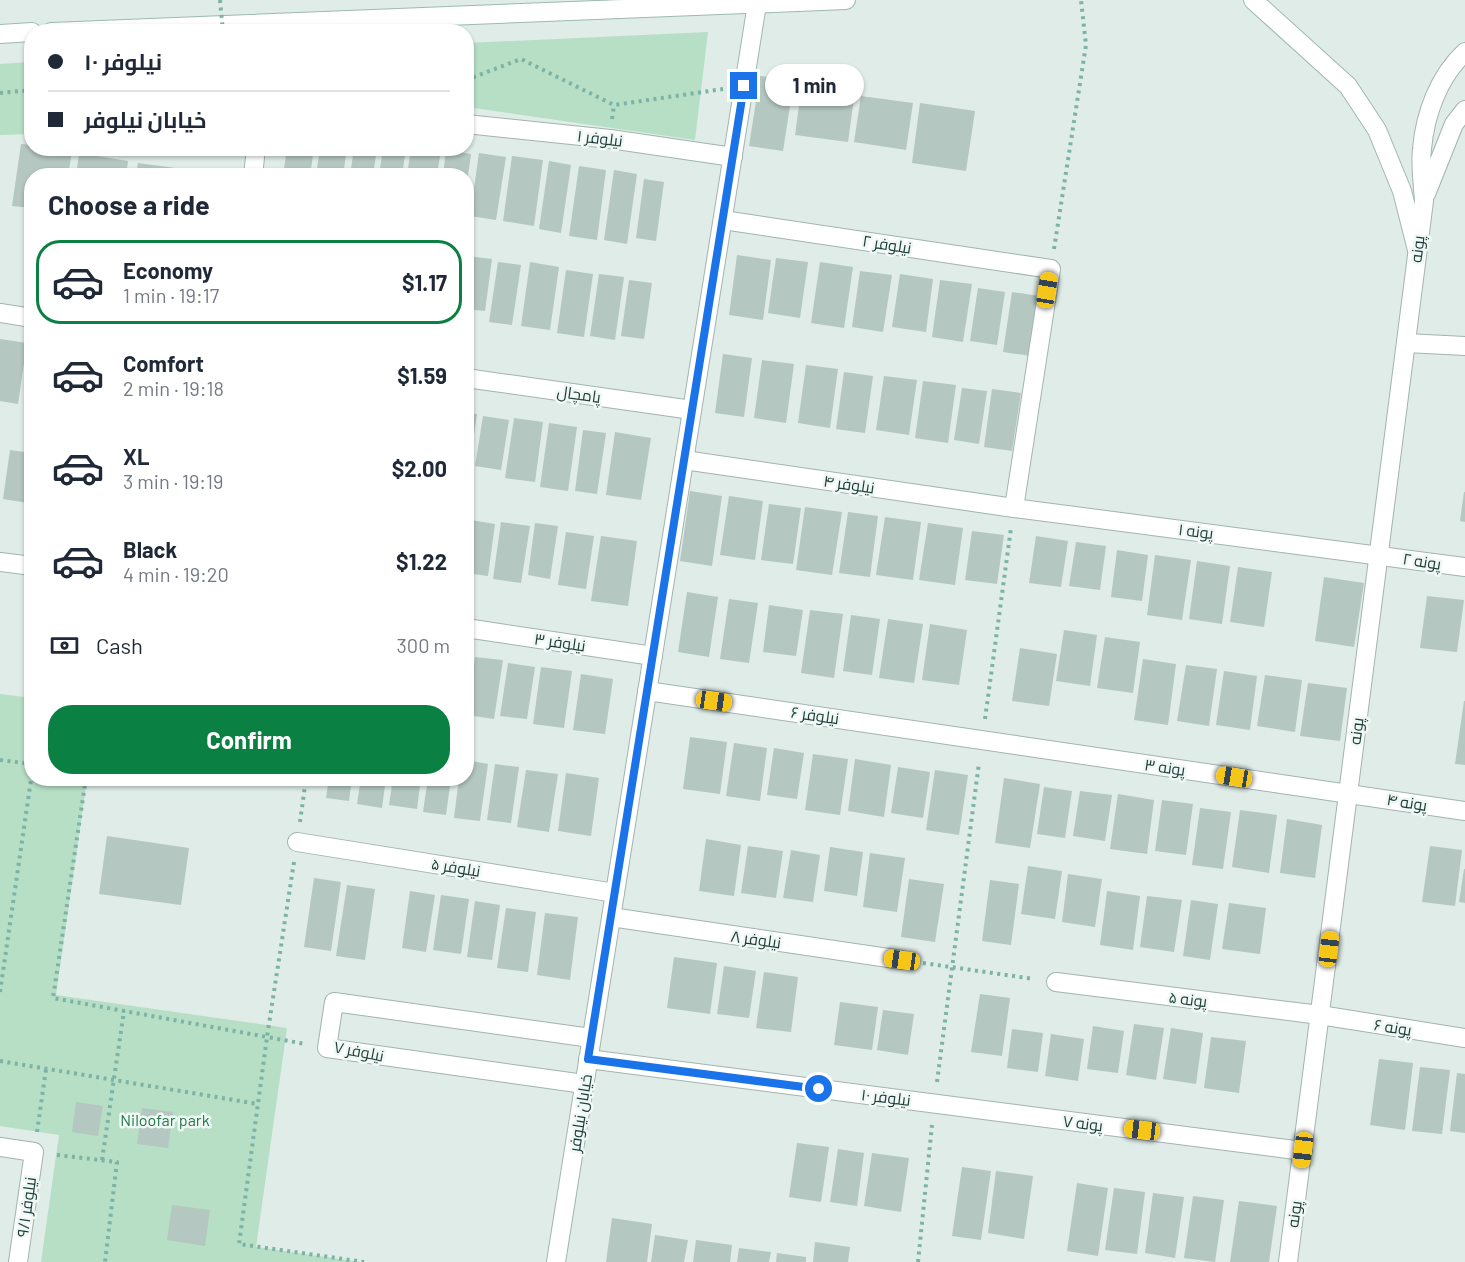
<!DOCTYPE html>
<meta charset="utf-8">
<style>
body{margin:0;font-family:Barlow,Cairo,sans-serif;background:#f6f6f7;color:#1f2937;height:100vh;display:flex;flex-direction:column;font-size:22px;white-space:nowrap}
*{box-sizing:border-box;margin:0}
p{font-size:20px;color:#747a83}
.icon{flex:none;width:33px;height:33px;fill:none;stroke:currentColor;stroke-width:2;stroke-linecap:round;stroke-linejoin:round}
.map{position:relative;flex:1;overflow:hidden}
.details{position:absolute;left:24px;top:168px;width:450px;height:618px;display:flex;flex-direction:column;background:#fff;border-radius:24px;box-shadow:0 2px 4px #0004}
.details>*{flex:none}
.banner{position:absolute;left:24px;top:24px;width:450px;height:132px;border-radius:24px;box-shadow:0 2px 4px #0004;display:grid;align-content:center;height:132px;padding:0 24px;background:#fff}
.end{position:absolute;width:27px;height:27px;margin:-14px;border:8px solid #1a73e8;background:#fff;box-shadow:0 0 0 3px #fff}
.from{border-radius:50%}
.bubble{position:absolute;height:42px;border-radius:21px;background:#fff;box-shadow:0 2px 4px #0004;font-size:20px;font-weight:700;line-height:42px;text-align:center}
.car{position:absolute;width:18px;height:36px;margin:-18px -9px;border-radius:8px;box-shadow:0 0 4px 2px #0007;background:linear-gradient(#f5c518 24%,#345 0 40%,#f5c518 0 76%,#345 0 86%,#f5c518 0)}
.banner b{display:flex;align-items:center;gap:21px;height:57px;font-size:22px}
.banner b+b{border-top:2px solid #e0e1e3}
.banner i{width:15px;height:15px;background:#1f2937}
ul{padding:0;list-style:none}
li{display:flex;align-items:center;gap:18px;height:84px;margin:0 12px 9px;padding:0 12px;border:3px solid transparent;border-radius:24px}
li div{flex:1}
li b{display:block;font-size:22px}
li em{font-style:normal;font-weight:700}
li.current{border-color:#0b8043}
li>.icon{width:54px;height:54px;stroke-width:1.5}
h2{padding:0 24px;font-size:27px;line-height:72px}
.pay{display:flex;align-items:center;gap:15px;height:66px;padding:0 24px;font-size:22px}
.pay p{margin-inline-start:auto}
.cta{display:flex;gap:12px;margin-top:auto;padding:12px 24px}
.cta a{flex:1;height:69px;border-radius:24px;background:#0b8043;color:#fff;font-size:24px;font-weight:700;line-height:69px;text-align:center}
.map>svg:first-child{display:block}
.green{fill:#b6dfc5}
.building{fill:#b4c7c1}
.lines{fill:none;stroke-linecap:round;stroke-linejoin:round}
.minor-casing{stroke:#a2b4af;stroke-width:20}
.tertiary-casing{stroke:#a2b4af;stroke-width:20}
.secondary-casing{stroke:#9db9b1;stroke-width:20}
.path{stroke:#7db2a6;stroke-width:4;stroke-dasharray:3 4.5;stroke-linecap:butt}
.minor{stroke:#fff;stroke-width:18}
.tertiary{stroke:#fff;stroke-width:18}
.secondary{stroke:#fff;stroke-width:18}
.path-bridge{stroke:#7db2a6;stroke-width:4;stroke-dasharray:3 4.5;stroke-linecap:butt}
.route{stroke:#1a73e8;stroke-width:8}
.labels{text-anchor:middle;stroke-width:5;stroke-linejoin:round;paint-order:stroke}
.street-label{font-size:16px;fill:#1f3d38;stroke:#f0f8f5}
.park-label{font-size:16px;fill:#26784c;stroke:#f0f8f5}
</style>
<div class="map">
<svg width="1465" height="1262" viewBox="0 0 1465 1262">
<rect width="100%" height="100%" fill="#dfece7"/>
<!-- green -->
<g class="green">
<polygon points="708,32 695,140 467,107 467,43"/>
<polygon points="31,62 31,134 0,135 0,64"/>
<polygon points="0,694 31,698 32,778 87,779 56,995 287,1028 256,1247 360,1262 41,1262 59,1135 0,1126"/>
</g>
<!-- building -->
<g class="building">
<polygon points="760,76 794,80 783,151 749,146"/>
<polygon points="802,83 855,91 848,142 795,135"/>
<polygon points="861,96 913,103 906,150 854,142"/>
<polygon points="920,103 975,111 966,171 912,163"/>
<polygon points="21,144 32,145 32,148 72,151 68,176 32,176 32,208 12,206"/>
<polygon points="287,148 314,148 310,176 283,176"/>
<polygon points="320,148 347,148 343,176 316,176"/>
<polygon points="354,148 377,148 373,176 350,176"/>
<polygon points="383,148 406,148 402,176 379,176"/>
<polygon points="411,148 441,149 437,176 407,176"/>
<polygon points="446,150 471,154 468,176 443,176"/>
<polygon points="79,153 128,161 126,176 76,176"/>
<polygon points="479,153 506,157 496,220 470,216"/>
<polygon points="512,156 543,160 534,226 503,221"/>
<polygon points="549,161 571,165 561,233 539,229"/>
<polygon points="138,163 183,169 182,176 136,176"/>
<polygon points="579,166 606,170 597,240 569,236"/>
<polygon points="614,170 637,174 627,244 604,240"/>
<polygon points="191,171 211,174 211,176 191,176"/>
<polygon points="644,179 664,182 656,241 636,238"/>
<polygon points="737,255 771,260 763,320 729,315"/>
<polygon points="467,256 492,259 485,311 466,309"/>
<polygon points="776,258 808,262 800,318 768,313"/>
<polygon points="498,262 521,265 512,325 489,322"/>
<polygon points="530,262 559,267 550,330 521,326"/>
<polygon points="820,262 853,267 844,328 811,323"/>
<polygon points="566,270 593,274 584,337 557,333"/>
<polygon points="860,271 892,275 883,332 852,327"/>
<polygon points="599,274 624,277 615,340 590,336"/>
<polygon points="900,274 933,279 926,332 892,327"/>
<polygon points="629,280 652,283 644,339 621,336"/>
<polygon points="940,280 972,284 963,342 932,337"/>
<polygon points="978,288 1005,292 997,345 970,341"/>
<polygon points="1012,292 1039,296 1031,356 1003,352"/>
<polygon points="0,339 27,343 18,404 0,401"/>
<polygon points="723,354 752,358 744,417 715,413"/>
<polygon points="762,360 794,364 786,423 754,418"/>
<polygon points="806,365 838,369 830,428 798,423"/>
<polygon points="844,372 873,376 865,433 836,429"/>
<polygon points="884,376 917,380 909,435 876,430"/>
<polygon points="30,377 32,377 32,403 27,402"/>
<polygon points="923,381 956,385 948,443 915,438"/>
<polygon points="962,388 987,391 979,444 954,440"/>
<polygon points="992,389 1021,393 1012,451 984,447"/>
<polygon points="466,413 477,414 468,475 466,475"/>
<polygon points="483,416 509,420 501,470 475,466"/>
<polygon points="514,418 543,422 535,482 505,478"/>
<polygon points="549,423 577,427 568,491 540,487"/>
<polygon points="583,430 606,433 597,494 575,491"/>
<polygon points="615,432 651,438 641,500 606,495"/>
<polygon points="10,450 32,453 32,480 28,503 3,499"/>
<polygon points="690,491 722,496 712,566 680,561"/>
<polygon points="1464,492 1465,492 1465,522 1460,521"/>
<polygon points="729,496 763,501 755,560 720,555"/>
<polygon points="769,504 801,508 793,564 761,560"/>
<polygon points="805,507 842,512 832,575 796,570"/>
<polygon points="848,512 878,516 870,577 839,573"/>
<polygon points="885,517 921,522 913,580 876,575"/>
<polygon points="471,520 495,524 488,576 466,573 466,550"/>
<polygon points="501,522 530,526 521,583 493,579"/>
<polygon points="535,523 558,526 550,579 528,575"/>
<polygon points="928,523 963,528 955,585 919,580"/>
<polygon points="972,531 1004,535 997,584 965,580"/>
<polygon points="566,532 594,536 586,589 558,585"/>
<polygon points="601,536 637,541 628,606 591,601"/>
<polygon points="1036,536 1068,541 1061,587 1029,583"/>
<polygon points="1076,542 1106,546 1100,590 1069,586"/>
<polygon points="1117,550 1148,555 1142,601 1111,597"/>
<polygon points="1155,555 1191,560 1182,620 1147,615"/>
<polygon points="1197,561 1230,566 1222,624 1189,619"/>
<polygon points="1238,567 1272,572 1264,627 1230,622"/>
<polygon points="1324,577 1364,583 1354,647 1315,641"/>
<polygon points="687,592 718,597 709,657 678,652"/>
<polygon points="1427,596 1464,600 1457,652 1420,648"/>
<polygon points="729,599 758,603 749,663 720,659"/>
<polygon points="769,605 803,610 796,656 763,652"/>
<polygon points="810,610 843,614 834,678 801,673"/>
<polygon points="851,615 880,619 872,675 843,671"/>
<polygon points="888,619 923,624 914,683 879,678"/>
<polygon points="930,624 967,630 959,685 922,680"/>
<polygon points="1064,630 1097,635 1090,686 1056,681"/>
<polygon points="1105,637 1140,642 1133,693 1097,688"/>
<polygon points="1020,648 1057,654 1049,706 1012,701"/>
<polygon points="466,655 470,656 468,675 466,675"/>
<polygon points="475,657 503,660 494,719 467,715"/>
<polygon points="1143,659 1176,664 1168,725 1134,720"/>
<polygon points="508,663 535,667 527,719 500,716"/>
<polygon points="1186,665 1217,669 1209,726 1177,721"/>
<polygon points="541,667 572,671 564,728 533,724"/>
<polygon points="1224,671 1257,676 1250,730 1216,725"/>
<polygon points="581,674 613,679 605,734 573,730"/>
<polygon points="1265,675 1302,680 1295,732 1257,726"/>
<polygon points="1308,683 1347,688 1340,741 1300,736"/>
<polygon points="1464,701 1465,701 1465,765 1455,764"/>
<polygon points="690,737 727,742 720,794 683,789"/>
<polygon points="734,743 767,748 760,801 726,796"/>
<polygon points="774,748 804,753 797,799 767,795"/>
<polygon points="813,754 848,759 840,815 805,810"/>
<polygon points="855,759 891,765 884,817 848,811"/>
<polygon points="466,760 488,764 480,821 454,818 459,778 466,778"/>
<polygon points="495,764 519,767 511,823 487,820"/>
<polygon points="898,767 930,772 923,818 891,813"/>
<polygon points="526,770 558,774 549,832 517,827"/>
<polygon points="935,770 968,775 959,835 926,830"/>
<polygon points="566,773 599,778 591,836 558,831"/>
<polygon points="329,778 352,778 349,801 326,798"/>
<polygon points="361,778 386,778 382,808 357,804"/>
<polygon points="393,778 421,778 417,809 389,805"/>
<polygon points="428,778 451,778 446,815 423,812"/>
<polygon points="1004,778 1040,784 1030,848 995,843"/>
<polygon points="1044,787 1072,791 1065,838 1037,834"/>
<polygon points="1080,791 1112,795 1105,841 1073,836"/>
<polygon points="1118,794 1154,800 1147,854 1110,849"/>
<polygon points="1162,800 1193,804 1186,855 1155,851"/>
<polygon points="1200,808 1231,812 1223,869 1192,865"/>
<polygon points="1240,810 1277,815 1269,873 1232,867"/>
<polygon points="1287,819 1322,825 1315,878 1280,873"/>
<polygon points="107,836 189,848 181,905 99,894"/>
<polygon points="706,839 741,845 734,896 699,891"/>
<polygon points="748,846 783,851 776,898 741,893"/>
<polygon points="1430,846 1462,850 1455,906 1422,902"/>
<polygon points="830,847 863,852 857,896 824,891"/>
<polygon points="791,850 820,855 813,902 783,898"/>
<polygon points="870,853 905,858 897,912 863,907"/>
<polygon points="1028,866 1062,871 1055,919 1021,914"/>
<polygon points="1464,869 1465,869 1465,903 1459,902"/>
<polygon points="1068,874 1102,879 1095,927 1062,922"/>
<polygon points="314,878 341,882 331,951 304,947"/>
<polygon points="909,879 944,884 935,942 901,937"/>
<polygon points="990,880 1019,884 1011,945 982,941"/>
<polygon points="347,885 375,889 365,960 336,956"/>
<polygon points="410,891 435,895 426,952 402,948"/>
<polygon points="1107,891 1140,896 1133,950 1100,945"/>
<polygon points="441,895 469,899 461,954 433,950"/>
<polygon points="1147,896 1182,900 1174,952 1140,947"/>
<polygon points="1191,900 1218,904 1210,960 1183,956"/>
<polygon points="475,901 500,905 492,960 467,957"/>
<polygon points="1229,903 1266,908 1260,954 1222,949"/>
<polygon points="506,908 536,912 528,972 497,968"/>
<polygon points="545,913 578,917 570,980 537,975"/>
<polygon points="674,957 717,963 710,1014 667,1008"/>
<polygon points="724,966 756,971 749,1018 717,1014"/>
<polygon points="764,972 798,977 791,1032 756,1028"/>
<polygon points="980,994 1010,998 1002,1056 971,1052"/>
<polygon points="840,1002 878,1007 872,1050 834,1045"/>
<polygon points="883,1010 914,1014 908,1055 877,1050"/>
<polygon points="1134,1024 1164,1028 1156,1080 1126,1075"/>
<polygon points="1093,1026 1124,1031 1118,1073 1087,1069"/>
<polygon points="1171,1028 1203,1033 1196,1084 1163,1079"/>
<polygon points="1012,1029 1043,1033 1038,1072 1007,1068"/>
<polygon points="1051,1034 1084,1039 1078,1081 1045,1076"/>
<polygon points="1211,1037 1246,1041 1239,1093 1204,1088"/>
<polygon points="1379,1059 1413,1063 1405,1130 1370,1125"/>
<polygon points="1420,1067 1450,1070 1442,1134 1412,1131"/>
<polygon points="1457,1073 1465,1074 1465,1133 1450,1131"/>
<polygon points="76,1102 103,1106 98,1136 72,1132"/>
<polygon points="142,1108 173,1112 168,1148 137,1144"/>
<polygon points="797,1143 829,1147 821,1202 789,1197"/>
<polygon points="838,1149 864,1153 857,1206 830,1202"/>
<polygon points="872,1153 909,1158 901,1212 864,1206"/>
<polygon points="962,1167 991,1171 981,1240 952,1236"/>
<polygon points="996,1171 1033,1176 1024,1239 988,1233"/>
<polygon points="1077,1183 1108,1188 1098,1256 1067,1251"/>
<polygon points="1114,1188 1145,1192 1137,1254 1105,1250"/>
<polygon points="1153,1193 1184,1197 1175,1258 1145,1253"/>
<polygon points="1193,1196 1224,1200 1215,1262 1184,1258"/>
<polygon points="1239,1201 1277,1206 1269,1262 1230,1262"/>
<polygon points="172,1205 210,1210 205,1246 167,1240"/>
<polygon points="612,1218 652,1224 647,1262 606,1262"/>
<polygon points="655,1235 688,1240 684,1262 651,1262"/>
<polygon points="696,1240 732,1245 730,1262 693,1262"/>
<polygon points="815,1242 850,1247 848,1262 813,1262"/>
<polygon points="739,1248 771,1252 769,1262 737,1262"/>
<polygon points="777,1253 806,1257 806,1262 776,1262"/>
</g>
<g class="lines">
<!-- minor casing -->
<g class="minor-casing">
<g id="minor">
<polyline points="466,124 610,139 733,157"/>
<polyline points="253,176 256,148"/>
<polyline points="723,220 1051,269 1014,508"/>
<polyline points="0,313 32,318"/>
<polyline points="1406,343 1465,346"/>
<polyline points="466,378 692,410"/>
<polyline points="684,460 1014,508 1465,567"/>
<polyline points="0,562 32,566"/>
<polyline points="466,628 653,656"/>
<polyline points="647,691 1465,811"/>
<polyline points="297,842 615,893"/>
<polyline points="611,917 902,960"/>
<polyline points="1056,982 1320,1015 1465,1038"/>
<polyline points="588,1059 1303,1151"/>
<polyline points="584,1084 327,1048 334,1002 591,1038"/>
<polyline points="0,1147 34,1152 18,1262"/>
<polyline points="556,1262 757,4"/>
</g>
</g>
<!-- tertiary casing -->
<g class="tertiary-casing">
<g id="tertiary">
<polyline points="1426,194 1454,124 1465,110"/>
<path d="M1288 1262 1424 201C1423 184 1420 166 1422 149 1425 114 1439 76 1465 52"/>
</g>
</g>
<!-- secondary casing -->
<g class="secondary-casing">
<g id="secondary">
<polyline points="1253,0 1348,86 1377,130 1402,191 1417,250"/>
<polyline points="51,32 846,0"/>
<polyline points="0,34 32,32"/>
</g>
</g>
<!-- path -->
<g class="path">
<polyline points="466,80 521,59 614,105 723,89"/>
<polyline points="0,93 32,90"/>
<polyline points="612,119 614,105"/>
<polyline points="1054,249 1086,45 1081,0"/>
<polyline points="985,719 1011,528"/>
<polyline points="0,760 32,764"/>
<polyline points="86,778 53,998 267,1037 239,1244 364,1262"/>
<polyline points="300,822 306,778"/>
<polyline points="294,862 267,1037 305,1044"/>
<polyline points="923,963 1034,979"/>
<polyline points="0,992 32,773"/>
<polyline points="0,1061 258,1104"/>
<polyline points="937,1082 979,763"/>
<polyline points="37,1132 46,1069"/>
<polyline points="57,1155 117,1162 105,1262"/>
<polyline points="102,1160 124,1011"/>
<polyline points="918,1262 932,1125"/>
</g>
<!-- minor -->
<use href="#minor" class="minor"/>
<!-- tertiary -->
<use href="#tertiary" class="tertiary"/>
<!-- secondary -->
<use href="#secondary" class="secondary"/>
<!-- path-bridge -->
<polyline class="path-bridge" points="220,0 223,32"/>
</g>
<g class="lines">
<!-- route -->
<polyline class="route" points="744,86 588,1059 819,1089"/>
</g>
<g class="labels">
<!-- street labels -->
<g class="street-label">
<text transform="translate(600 138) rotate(7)" y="6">نیلوفر ۱</text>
<text transform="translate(887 244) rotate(9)" y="6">نیلوفر ۲</text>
<text transform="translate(1417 249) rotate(-83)" y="6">پونه</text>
<text transform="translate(579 394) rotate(8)" y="6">پامچال</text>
<text transform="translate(849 484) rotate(8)" y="6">نیلوفر ۴</text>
<text transform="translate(1196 531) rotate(7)" y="6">پونه ۱</text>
<text transform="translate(1422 561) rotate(9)" y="6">پونه ۲</text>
<text transform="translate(560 642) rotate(8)" y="6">نیلوفر ۳</text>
<text transform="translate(815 715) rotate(8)" y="6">نیلوفر ۶</text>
<text transform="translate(1356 731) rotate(-83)" y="6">پونه</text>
<text transform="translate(1165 767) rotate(8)" y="6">پونه ۳</text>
<text transform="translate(1407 802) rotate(9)" y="6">پونه ۴</text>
<text transform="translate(456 867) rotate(9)" y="6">نیلوفر ۵</text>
<text transform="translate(756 939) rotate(8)" y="6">نیلوفر ۸</text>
<text transform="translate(1188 999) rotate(7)" y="6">پونه ۵</text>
<text transform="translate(1393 1027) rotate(9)" y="6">پونه ۶</text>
<text transform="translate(359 1051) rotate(11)" y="6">نیلوفر ۷</text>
<text transform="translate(886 1097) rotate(7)" y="6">نیلوفر ۱۰</text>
<text transform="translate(580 1113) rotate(-81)" y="6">خیابان نیلوفر</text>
<text transform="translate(1083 1123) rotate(7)" y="6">پونه ۷</text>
<text transform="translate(26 1207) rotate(-82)" y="6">نیلوفر ۹/۱</text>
<text transform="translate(1294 1214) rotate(-82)" y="6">پونه</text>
</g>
<!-- park labels -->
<g class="park-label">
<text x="165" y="1126">Niloofar park</text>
</g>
</g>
</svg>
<i class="end from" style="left:819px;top:1089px"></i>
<i class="end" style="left:744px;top:86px"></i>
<div class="bubble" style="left:765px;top:64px;width:99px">1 min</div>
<i class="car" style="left:1047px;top:290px;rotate:9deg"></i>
<i class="car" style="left:714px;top:701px;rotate:98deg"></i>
<i class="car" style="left:1234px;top:777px;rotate:279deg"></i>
<i class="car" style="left:1329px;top:949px;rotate:7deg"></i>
<i class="car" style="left:902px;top:960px;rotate:278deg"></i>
<i class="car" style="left:1142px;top:1130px;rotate:277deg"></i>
<i class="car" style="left:1303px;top:1150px;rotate:187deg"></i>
<div class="banner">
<b><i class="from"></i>نیلوفر ۱۰</b>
<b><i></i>خیابان نیلوفر</b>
</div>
<section class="details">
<h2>Choose a ride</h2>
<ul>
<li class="current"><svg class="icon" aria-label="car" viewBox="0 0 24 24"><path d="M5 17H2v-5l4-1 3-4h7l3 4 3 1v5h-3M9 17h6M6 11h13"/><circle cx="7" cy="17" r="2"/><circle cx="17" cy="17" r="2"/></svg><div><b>Economy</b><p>1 min · 19:17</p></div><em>$1.17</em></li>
<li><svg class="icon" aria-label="car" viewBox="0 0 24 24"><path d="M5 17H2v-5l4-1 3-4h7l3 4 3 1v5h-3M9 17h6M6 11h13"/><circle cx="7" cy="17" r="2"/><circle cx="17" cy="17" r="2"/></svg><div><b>Comfort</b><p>2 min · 19:18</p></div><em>$1.59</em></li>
<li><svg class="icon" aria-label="car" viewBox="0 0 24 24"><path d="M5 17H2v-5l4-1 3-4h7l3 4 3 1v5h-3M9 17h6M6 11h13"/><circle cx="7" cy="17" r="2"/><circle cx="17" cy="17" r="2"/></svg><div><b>XL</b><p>3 min · 19:19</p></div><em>$2.00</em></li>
<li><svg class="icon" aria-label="car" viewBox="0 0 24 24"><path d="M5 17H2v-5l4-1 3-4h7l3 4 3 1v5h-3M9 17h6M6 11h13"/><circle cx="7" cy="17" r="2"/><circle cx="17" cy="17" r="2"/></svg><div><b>Black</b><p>4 min · 19:20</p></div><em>$1.22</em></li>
</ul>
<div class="pay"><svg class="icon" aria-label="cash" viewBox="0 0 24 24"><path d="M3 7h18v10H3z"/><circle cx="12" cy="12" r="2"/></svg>Cash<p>300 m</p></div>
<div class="cta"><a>Confirm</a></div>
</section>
</div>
